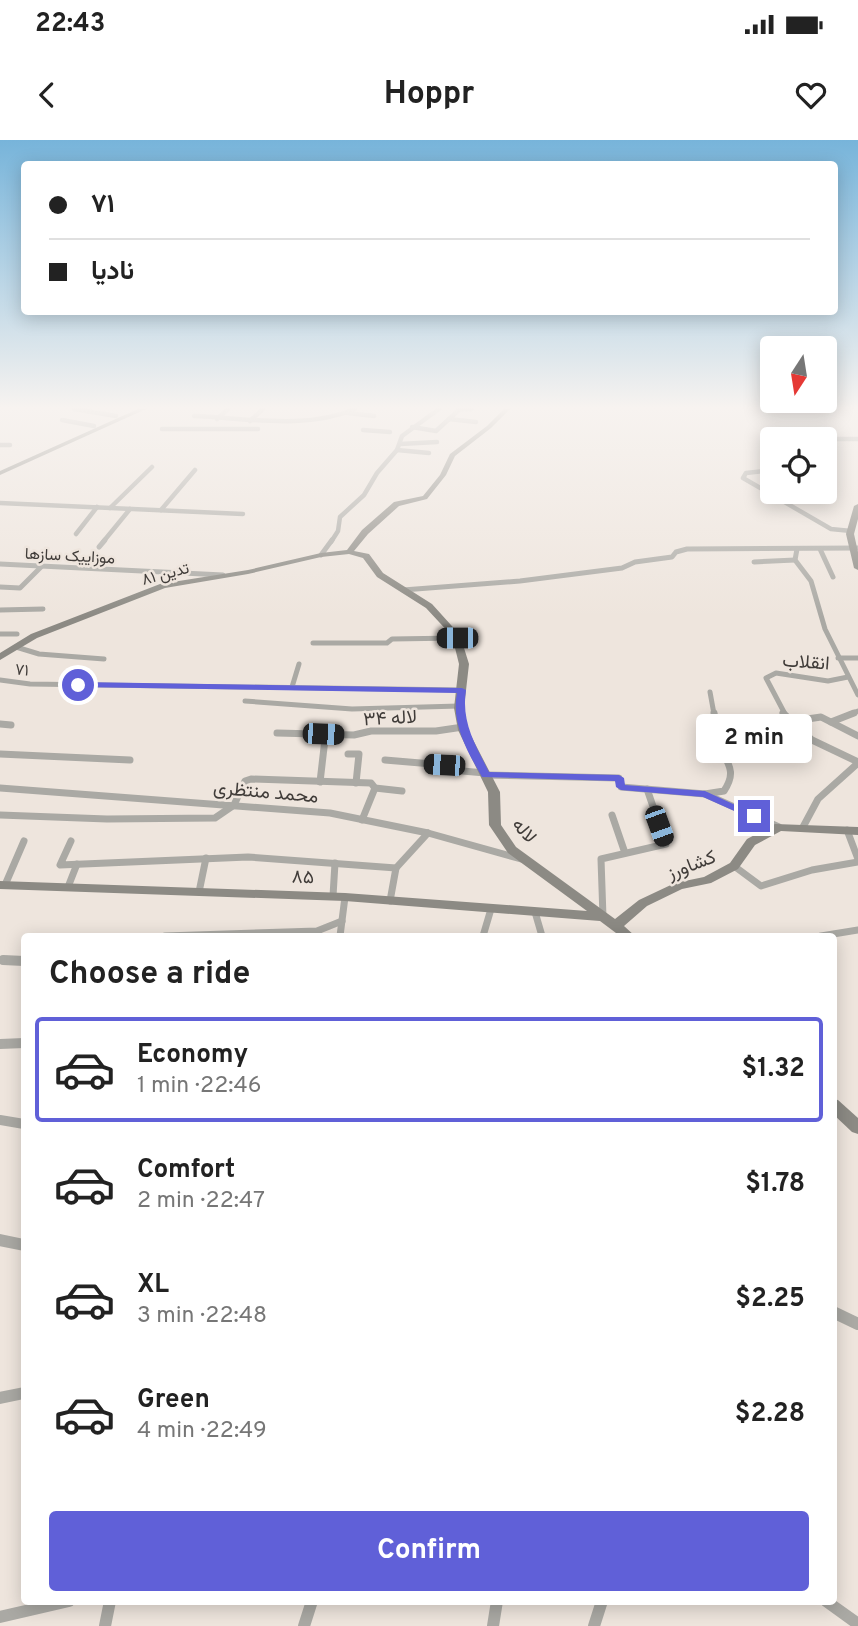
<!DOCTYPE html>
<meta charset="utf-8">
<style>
body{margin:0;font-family:Overpass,Vazirmatn,sans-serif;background:#f6f6f6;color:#222;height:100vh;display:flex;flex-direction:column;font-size:26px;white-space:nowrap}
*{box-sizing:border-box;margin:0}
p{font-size:23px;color:#767676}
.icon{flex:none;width:38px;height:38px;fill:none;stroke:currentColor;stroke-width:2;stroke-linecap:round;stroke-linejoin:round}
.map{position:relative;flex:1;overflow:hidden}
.side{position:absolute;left:21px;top:793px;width:816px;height:672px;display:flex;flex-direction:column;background:#fff;border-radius:7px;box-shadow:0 4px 18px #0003}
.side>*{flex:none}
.banner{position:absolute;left:21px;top:21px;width:817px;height:154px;border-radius:7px;box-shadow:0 4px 18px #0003;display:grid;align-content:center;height:154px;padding:0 28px;background:#fff}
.needle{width:46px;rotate:192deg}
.buttons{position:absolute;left:760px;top:196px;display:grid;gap:14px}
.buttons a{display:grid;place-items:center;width:77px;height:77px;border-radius:7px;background:#fff;box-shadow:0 4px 18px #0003;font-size:35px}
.end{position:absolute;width:32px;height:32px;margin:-16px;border:9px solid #6060d8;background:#fff;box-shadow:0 0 0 4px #fff}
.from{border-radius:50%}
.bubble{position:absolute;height:49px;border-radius:7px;background:#fff;box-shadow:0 4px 18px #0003;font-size:23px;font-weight:700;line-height:49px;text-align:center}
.car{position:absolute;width:21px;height:42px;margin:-21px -10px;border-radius:9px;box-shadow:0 0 5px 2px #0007;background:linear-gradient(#222 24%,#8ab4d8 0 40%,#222 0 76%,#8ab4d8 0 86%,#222 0)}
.banner b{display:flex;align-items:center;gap:24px;height:66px;font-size:26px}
.banner b+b{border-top:2px solid #e0e0e0}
.banner i{width:18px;height:18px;background:#222}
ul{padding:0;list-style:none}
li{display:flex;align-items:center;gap:21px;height:105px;margin:0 14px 10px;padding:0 14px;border:4px solid transparent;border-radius:7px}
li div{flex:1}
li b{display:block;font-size:26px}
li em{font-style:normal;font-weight:700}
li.on{border-color:#6060d8}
li>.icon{width:63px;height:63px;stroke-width:1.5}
h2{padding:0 28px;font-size:32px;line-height:84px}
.primary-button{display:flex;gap:14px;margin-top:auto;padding:14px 28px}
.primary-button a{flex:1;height:80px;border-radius:7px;background:#6060d8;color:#fff;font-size:28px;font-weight:700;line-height:80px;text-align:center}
.status{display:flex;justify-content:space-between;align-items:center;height:49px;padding:0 35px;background:#fff;direction:ltr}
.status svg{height:19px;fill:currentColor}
header{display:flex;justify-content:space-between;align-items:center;height:91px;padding:0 28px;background:#fff;font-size:32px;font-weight:700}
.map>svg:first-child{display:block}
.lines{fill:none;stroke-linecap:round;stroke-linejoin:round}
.street-far4{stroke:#aaa9a4;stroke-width:4.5}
.street-far3{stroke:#aaa9a4;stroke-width:5}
.street-far2{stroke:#aaa9a4;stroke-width:7}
.street-far1{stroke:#aaa9a4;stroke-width:10}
.street{stroke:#aaa9a4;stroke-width:12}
.secondary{fill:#8c8a84;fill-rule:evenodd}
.route{fill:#6060d8}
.labels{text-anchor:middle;stroke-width:5;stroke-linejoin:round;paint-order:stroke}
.far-street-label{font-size:16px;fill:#403c39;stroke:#eee5dd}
.street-label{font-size:19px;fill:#403c39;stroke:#eee5dd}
</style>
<div class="status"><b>22:43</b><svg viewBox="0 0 49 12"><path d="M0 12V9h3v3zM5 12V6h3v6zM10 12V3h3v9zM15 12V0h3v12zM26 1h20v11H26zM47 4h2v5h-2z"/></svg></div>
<header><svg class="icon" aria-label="back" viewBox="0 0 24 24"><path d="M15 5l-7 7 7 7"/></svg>Hoppr<svg class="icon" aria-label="heart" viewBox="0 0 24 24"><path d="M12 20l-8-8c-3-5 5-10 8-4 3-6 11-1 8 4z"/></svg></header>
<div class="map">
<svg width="858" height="1486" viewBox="0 0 858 1486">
<rect width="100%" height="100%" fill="#eee5dd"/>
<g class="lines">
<!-- street-far4 -->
<g class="street-far4">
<polyline points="74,269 116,276"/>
<polyline points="348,273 374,276"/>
<path d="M194 276C247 278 305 290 355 269"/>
<polyline points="217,279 228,269"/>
<polyline points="449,279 476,282"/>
<polyline points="62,280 94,286"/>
<polyline points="250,281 263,269"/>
<polyline points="412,287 436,291 460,269 472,269"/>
<polyline points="162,289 258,289"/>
<polyline points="363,290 390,292"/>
<polyline points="807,299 858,299"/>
<polyline points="400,304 437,302"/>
<polyline points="0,305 10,305"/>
<polyline points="397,310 429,313"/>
<polyline points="772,330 746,333 743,338 831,389 851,391"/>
<polyline points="0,363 243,374"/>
<polyline points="110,368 152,327"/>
<polyline points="161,370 195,330"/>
<polyline points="76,394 97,367"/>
<polyline points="103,402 130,369"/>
<polyline points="331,402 338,391 340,377 364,355 377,333 397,310 402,296 439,269"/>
</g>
<!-- street-far3 -->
<g class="street-far3">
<polyline points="99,407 105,400"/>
<polyline points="797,409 795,420 811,441 825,489 858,555"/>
<polyline points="820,409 833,437"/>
<polyline points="321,415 332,400"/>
<polyline points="754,422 795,420"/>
<polyline points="0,424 223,435"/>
<polyline points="0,447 20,448 42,426"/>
<polyline points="403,450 520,441 622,428 635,422 672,417 676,412 687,409 858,408"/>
<polyline points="0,470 43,469"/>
<polyline points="0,494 17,494"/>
<polyline points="313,503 387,503 392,499 457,498"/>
<polyline points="16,507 39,514 104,519"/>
<polyline points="838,518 858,518"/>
<polyline points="0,540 30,544 462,550"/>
<polyline points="292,547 299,524"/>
<polyline points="710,552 714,574"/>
<polyline points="245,561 352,569 459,566"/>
<polyline points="785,574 766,538 776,533 828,541 848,537"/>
<polyline points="850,574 858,571"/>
</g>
<!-- street-far2 -->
<g class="street-far2">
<polyline points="783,573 812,600 858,622"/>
<polyline points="714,581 787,582 821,577 858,596"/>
<polyline points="831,582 854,573"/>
<polyline points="0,584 11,585"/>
<polyline points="277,593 354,595 371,591 436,591 463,587"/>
<polyline points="0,614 130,620"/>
<polyline points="348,614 359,614 356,643"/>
<polyline points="385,620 444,625 451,630 485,633"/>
<path d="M486 635 619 638 621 647 705 654 724 651C737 631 728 625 720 606 717 596 716 583 714 573"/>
<polyline points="320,642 325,599"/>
<polyline points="0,648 330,673 428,693 521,719"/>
<polyline points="705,654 779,687"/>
<polyline points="0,675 107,679 215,678 234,665 245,641 251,639 371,643 375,648 402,651"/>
<polyline points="612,675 625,713"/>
<polyline points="362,680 375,648"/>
<polyline points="803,687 818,659 858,623"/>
<polyline points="847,690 858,719"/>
<polyline points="71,701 60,725 248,717 396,728"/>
<polyline points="734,726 761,746 812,730 858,722"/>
<polyline points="5,745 24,701"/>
<polyline points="68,747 77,724"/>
<polyline points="199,752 206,718"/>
<polyline points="333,756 335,723"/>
<polyline points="390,761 396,728 428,693"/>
<polyline points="535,772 542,796"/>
<polyline points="603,777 601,719 666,704 647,649"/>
<polyline points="165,796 317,791 342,781"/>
<polyline points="340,796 345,757"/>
<polyline points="483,796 491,769"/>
<polyline points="821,796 858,790"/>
</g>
<!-- street-far1 -->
<g class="street-far1">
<polyline points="3,820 24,821"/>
<polyline points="0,904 24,903"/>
<polyline points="0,980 24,984"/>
</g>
<!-- street -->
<g class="street">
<polyline points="0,1100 24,1105"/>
<polyline points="833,1172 858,1184"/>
<polyline points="0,1258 24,1253"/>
<polyline points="826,1461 858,1484"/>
<polyline points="0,1477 69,1461"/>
<polyline points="105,1486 110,1461"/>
<polyline points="304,1486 312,1461"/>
<polyline points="493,1486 497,1461"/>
<polyline points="594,1486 602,1461"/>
</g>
<!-- secondary -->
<g class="secondary">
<polygon points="138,269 146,269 0,335 0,331"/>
<polygon points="504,269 510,269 491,288 455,316 446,335 427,359 399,366 368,394 354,411 369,414 383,433 432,464 460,495 469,524 464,568 468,590 500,652 501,685 516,707 615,779 639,760 675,743 704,737 730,723 747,699 775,684 858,687 858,695 781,691 755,705 738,729 711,743 682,749 647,766 624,786 635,796 620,796 600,781 345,761 0,749 0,741 345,753 587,771 508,713 489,685 488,652 458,590 454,568 459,524 452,496 426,468 377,437 363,418 349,414 321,417 248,434 165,448 37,498 0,520 0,513 31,494 160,444 248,430 321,413 347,410 362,390 394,362 423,356 440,335 450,314 487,286"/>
<polygon points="858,364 858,379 854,394 858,412 858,430 854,428 846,394 854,366"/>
<polygon points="833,959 838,960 858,978 858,994 852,992 833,974"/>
</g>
</g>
<!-- sky -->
<linearGradient id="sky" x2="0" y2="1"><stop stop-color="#77b4da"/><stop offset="0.56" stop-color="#f7f3f0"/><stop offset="1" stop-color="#f7f3f0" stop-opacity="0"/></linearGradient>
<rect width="858" height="477" fill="url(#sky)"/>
<!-- route -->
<path class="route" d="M78 542 462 548 466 550C461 582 475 604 489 632L619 635 624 638 625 645 705 651 759 676 750 678 703 657 621 650 616 647 615 641 482 637C467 611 451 583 457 553L74 547Z"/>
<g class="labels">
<!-- far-street labels -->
<g class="far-street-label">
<text transform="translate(70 415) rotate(3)" y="6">موزاییک سازها</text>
<text transform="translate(165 433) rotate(-15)" y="6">تدین ۸۱</text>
<text transform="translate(22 529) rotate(6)" y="6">۷۱</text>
</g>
<!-- street labels -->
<g class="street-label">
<text transform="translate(806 521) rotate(4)" y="7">انقلاب</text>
<text transform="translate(390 577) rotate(-3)" y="7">لاله ۳۴</text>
<text transform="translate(266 651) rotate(5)" y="7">محمد منتظری</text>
<text transform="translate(525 690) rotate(49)" y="7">لاله</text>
<text transform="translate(691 724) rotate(-21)" y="7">کشاورز</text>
<text transform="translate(303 736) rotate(2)" y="7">۸۵</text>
</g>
</g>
</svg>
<div class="buttons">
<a><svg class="needle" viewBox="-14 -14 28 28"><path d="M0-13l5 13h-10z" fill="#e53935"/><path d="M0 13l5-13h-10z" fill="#767676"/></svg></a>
<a><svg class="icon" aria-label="locate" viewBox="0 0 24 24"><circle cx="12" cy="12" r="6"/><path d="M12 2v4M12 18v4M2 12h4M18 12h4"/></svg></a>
</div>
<i class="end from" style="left:78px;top:545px"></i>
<i class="end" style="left:754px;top:676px"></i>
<div class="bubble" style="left:696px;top:574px;width:116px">2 min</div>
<i class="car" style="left:457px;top:498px;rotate:270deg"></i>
<i class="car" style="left:323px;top:594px;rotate:92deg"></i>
<i class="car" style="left:444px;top:625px;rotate:273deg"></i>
<i class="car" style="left:659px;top:686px;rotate:160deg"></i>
<div class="banner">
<b><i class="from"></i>۷۱</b>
<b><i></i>نادیا</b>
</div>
<section class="side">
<h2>Choose a ride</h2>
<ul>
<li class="on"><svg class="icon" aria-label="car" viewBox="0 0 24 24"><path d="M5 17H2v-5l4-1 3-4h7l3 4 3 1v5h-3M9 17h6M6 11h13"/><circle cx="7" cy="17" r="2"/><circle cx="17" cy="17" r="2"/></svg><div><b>Economy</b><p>1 min · 22:46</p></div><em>$1.32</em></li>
<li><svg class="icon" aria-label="car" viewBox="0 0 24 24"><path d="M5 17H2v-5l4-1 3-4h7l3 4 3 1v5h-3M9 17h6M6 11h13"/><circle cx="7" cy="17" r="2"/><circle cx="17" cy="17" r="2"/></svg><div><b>Comfort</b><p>2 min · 22:47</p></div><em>$1.78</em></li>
<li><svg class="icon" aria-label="car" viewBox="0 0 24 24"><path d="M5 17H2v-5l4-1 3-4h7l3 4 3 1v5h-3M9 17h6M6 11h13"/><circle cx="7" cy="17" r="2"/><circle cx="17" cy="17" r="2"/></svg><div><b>XL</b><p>3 min · 22:48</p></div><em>$2.25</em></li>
<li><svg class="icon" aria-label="car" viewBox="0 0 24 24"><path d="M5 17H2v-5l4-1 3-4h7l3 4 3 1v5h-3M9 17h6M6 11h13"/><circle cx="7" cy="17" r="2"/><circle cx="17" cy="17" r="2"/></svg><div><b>Green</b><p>4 min · 22:49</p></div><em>$2.28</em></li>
</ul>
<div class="primary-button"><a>Confirm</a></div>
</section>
</div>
